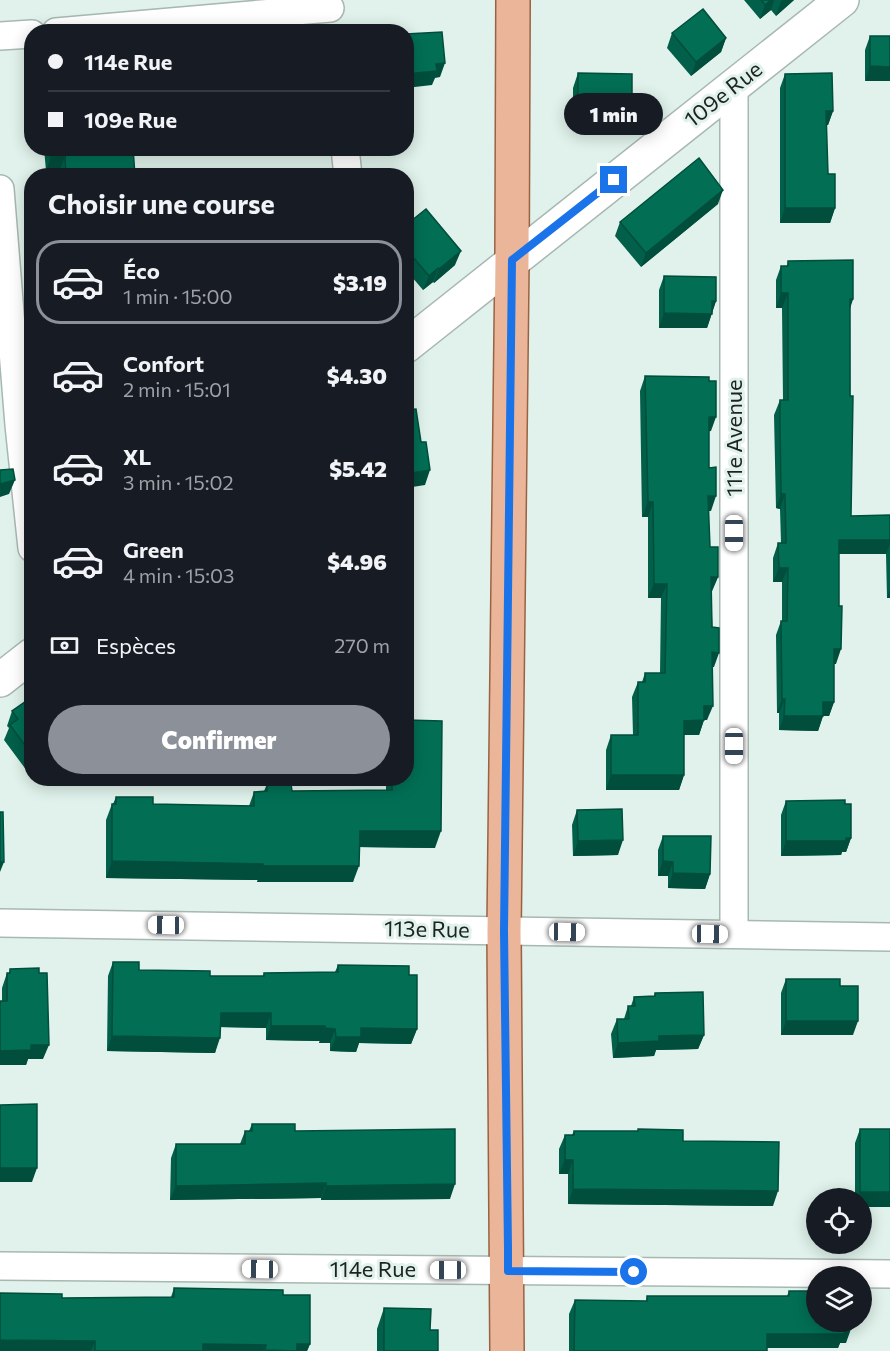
<!DOCTYPE html>
<html lang="fr">
<meta charset="utf-8">
<style>
body{margin:0;font-family:Commissioner,sans-serif;background:#242831;color:#f1f3f6;height:100vh;display:flex;flex-direction:column;font-size:22px;white-space:nowrap}
*{box-sizing:border-box;margin:0}
p{font-size:20px;color:#9ea1a6}
.icon{flex:none;width:33px;height:33px;fill:none;stroke:currentColor;stroke-width:2;stroke-linecap:round;stroke-linejoin:round}
.map{position:relative;flex:1;overflow:hidden}
.details{position:absolute;left:24px;top:168px;width:390px;height:618px;display:flex;flex-direction:column;background:#171b24;border-radius:24px;box-shadow:0 3px 15px #0003}
.details>*{flex:none}
.hud{position:absolute;left:24px;top:24px;width:390px;height:132px;border-radius:24px;box-shadow:0 3px 15px #0003;display:grid;align-content:center;height:132px;padding:0 24px;background:#171b24}
.buttons{position:absolute;left:806px;top:1188px;display:grid;gap:12px}
.buttons a{display:grid;place-items:center;width:66px;height:66px;border-radius:50%;background:#171b24;box-shadow:0 3px 15px #0003;font-size:30px}
.end{position:absolute;width:27px;height:27px;margin:-14px;border:8px solid #1a73e8;background:#fff;box-shadow:0 0 0 3px #fff}
.from{border-radius:50%}
.bubble{position:absolute;height:42px;border-radius:21px;background:#171b24;box-shadow:0 3px 15px #0003;font-size:20px;font-weight:800;line-height:42px;text-align:center}
.car{position:absolute;width:18px;height:36px;margin:-18px -9px;border-radius:8px;box-shadow:0 0 4px 2px #0007;background:linear-gradient(#fff 24%,#345 0 40%,#fff 0 76%,#345 0 86%,#fff 0)}
.hud b{display:flex;align-items:center;gap:21px;height:57px;font-size:22px}
.hud b+b{border-top:2px solid #363941}
.hud i{width:15px;height:15px;background:#f1f3f6}
ul{padding:0;list-style:none}
li{display:flex;align-items:center;gap:18px;height:84px;margin:0 12px 9px;padding:0 12px;border:3px solid transparent;border-radius:24px}
li div{flex:1}
li b{display:block;font-size:22px}
li em{font-style:normal;font-weight:800}
li.on{border-color:#8c9099}
li>.icon{width:54px;height:54px;stroke-width:1.5}
h2{padding:0 24px;font-size:27px;line-height:72px}
.pay{display:flex;align-items:center;gap:15px;height:66px;padding:0 24px;font-size:22px}
.pay p{margin-inline-start:auto}
.primary-button{display:flex;gap:12px;margin-top:auto;padding:12px 24px}
.primary-button a{flex:1;height:69px;border-radius:36px;background:#8c9099;color:#fff;font-size:24px;font-weight:800;line-height:69px;text-align:center}
.map>svg:first-child{display:block}
.lines{fill:none;stroke-linecap:round;stroke-linejoin:round}
.minor-casing{stroke:#a7b8b1;stroke-width:30}
.tertiary-casing{stroke:#a7b8b1;stroke-width:36}
.primary-casing{stroke:#9a6242;stroke-width:36}
.minor{stroke:#fff;stroke-width:27}
.tertiary{stroke:#fff;stroke-width:33}
.primary{stroke:#ebb599;stroke-width:33}
.wall{fill:#025f49}
.shaded-wall{fill:#014e3c}
.building{fill:#026f55;stroke:#014e3c;stroke-width:1.5}
.route{stroke:#1a73e8;stroke-width:8}
.labels{text-anchor:middle;stroke-width:6;stroke-linejoin:round;paint-order:stroke}
.street-label{font-size:22px;fill:#1c2320;stroke:#e0f2eb}
</style>
<div class="map">
<svg width="890" height="1351" viewBox="0 0 890 1351">
<rect width="100%" height="100%" fill="#e0f2eb"/>
<g class="lines">
<!-- minor casing -->
<g class="minor-casing">
<g id="minor">
<polyline points="56,32 330,8"/>
<polyline points="0,36 32,34"/>
<polyline points="345,148 348,176"/>
<polyline points="0,189 19,425 32,548"/>
<polyline points="0,923 890,937"/>
<polyline points="734,934 734,85"/>
<polyline points="0,1266 890,1274"/>
</g>
</g>
<!-- tertiary casing -->
<g class="tertiary-casing">
<g id="tertiary">
<polyline points="406,346 842,0"/>
<polyline points="0,680 32,655"/>
</g>
</g>
<!-- primary casing -->
<g class="primary-casing">
<polyline id="primary" points="507,1351 504,931 512,260 513,0"/>
</g>
<!-- minor -->
<use href="#minor" class="minor"/>
<!-- tertiary -->
<use href="#tertiary" class="tertiary"/>
<!-- primary -->
<use href="#primary" class="primary"/>
</g>
<!-- wall -->
<g class="wall">
<polygon points="744,0 794,0 776,16 771,10 760,19"/>
<polygon points="672,33 726,38 721,52 691,76 667,48"/>
<polygon points="870,36 890,36 865,81 865,50"/>
<polygon points="578,73 632,116 627,131 573,131 573,88"/>
<polygon points="785,74 833,111 828,125 826,125 828,174 835,208 830,223 780,223 780,88"/>
<polygon points="44,148 133,148 135,176 60,176 60,170 46,171"/>
<polygon points="262,148 299,148 298,153 262,156"/>
<polygon points="718,204 641,267 615,236 620,222"/>
<polygon points="406,225 455,265 434,283 433,282 423,290 406,270"/>
<polygon points="788,261 853,299 850,309 851,516 890,515 890,598 887,598 886,554 839,554 836,664 834,664 834,702 829,716 823,716 818,731 779,730 779,713 777,713 776,635 781,621 782,621 782,582 773,582 773,558 778,543 781,543 780,509 776,508 774,415 780,400 783,400 782,308 776,308 776,280 781,266 787,266"/>
<polygon points="664,276 716,301 707,328 659,328 659,290"/>
<polygon points="645,376 711,431 709,431 709,468 711,511 708,511 710,547 718,577 712,591 711,591 714,667 712,667 707,720 704,720 699,735 684,735 684,775 679,790 606,790 606,750 611,735 633,735 632,697 638,682 642,682 645,673 660,673 661,598 648,598 648,517 642,517 640,391"/>
<polygon points="32,697 32,774 30,775 4,740 9,728 7,726 12,711"/>
<polygon points="386,778 406,778 435,848 360,847 353,882 257,882 258,880 106,878 106,820 112,804 113,804 116,797 153,804 249,806 254,792 264,791 267,784 292,791 386,790"/>
<polygon points="786,801 851,838 846,852 842,852 841,855 781,856 781,815"/>
<polygon points="577,810 618,855 573,856 572,825"/>
<polygon points="663,836 710,874 705,889 668,888 668,876 658,876 658,850"/>
<polygon points="113,962 139,970 210,976 263,976 264,973 335,972 338,965 409,975 417,1029 411,1044 359,1043 356,1052 330,1051 330,1043 319,1043 320,1041 266,1040 266,1028 221,1027 215,1053 107,1051 108,976"/>
<polygon points="10,969 43,1059 28,1059 26,1065 0,1065 0,1001 2,1001 2,988 7,973 9,973"/>
<polygon points="786,979 840,986 853,1035 781,1035 781,993"/>
<polygon points="655,993 704,1035 698,1049 656,1050 654,1056 613,1058 611,1034 617,1019 624,1019 628,1006 631,1006 634,997 654,996"/>
<polygon points="252,1124 295,1131 450,1199 321,1200 321,1198 170,1200 171,1158 176,1144 240,1144 245,1131 249,1131"/>
<polygon points="638,1129 683,1141 773,1206 568,1204 568,1174 559,1174 559,1149 565,1135 572,1135 574,1131 638,1131"/>
<polygon points="860,1129 890,1207 861,1207 861,1198 855,1198 855,1143"/>
<polygon points="174,1288 283,1295 310,1344 307,1351 0,1351 62,1298 171,1297"/>
<polygon points="789,1291 846,1343 840,1343 838,1348 767,1348 767,1351 569,1351 569,1314 575,1300 646,1301 647,1296 787,1296"/>
<polygon points="384,1308 430,1330 438,1351 377,1351 377,1329"/>
</g>
<!-- shaded-wall -->
<g class="shaded-wall">
<polygon points="771,0 774,0 771,10 760,19 765,5"/>
<polygon points="783,0 794,0 776,16 781,1"/>
<polygon points="726,38 721,52 691,76 696,62"/>
<polygon points="445,63 440,77 435,78 432,85 406,88 406,74 436,64"/>
<polygon points="870,66 890,67 890,81 865,81"/>
<polygon points="826,111 833,111 828,125 821,126"/>
<polygon points="578,116 632,116 627,131 573,131"/>
<polygon points="265,148 299,148 298,153 262,156"/>
<polygon points="65,156 60,170 46,171 51,157"/>
<polygon points="723,190 718,204 641,267 646,253"/>
<polygon points="785,208 835,208 830,223 780,223"/>
<polygon points="461,251 455,265 434,283 439,269"/>
<polygon points="438,268 433,282 423,290 429,276"/>
<polygon points="781,293 788,293 782,308 776,308"/>
<polygon points="850,299 853,299 848,313"/>
<polygon points="712,301 716,301 707,328 659,328 664,313"/>
<polygon points="709,417 716,417 711,431 704,432"/>
<polygon points="430,470 425,485 406,488 406,474"/>
<polygon points="15,480 9,494 0,497 0,484"/>
<polygon points="781,494 785,494 780,509 776,508"/>
<polygon points="708,496 716,496 711,511 703,511"/>
<polygon points="648,502 653,502 648,517 642,517"/>
<polygon points="839,540 890,540 890,544 886,554 834,554"/>
<polygon points="779,568 788,568 782,582 773,582"/>
<polygon points="711,577 718,577 712,591 706,591"/>
<polygon points="654,584 667,584 661,598 648,598"/>
<polygon points="890,589 890,598 887,598"/>
<polygon points="834,649 841,649 836,664 829,664"/>
<polygon points="712,652 719,653 714,667 706,667"/>
<polygon points="782,699 785,699 779,713 777,713"/>
<polygon points="823,702 834,702 829,716 818,716"/>
<polygon points="704,706 713,706 707,720 699,720"/>
<polygon points="784,716 823,716 818,731 779,730"/>
<polygon points="704,720 699,735 679,735 684,721"/>
<polygon points="611,775 684,775 679,790 606,790"/>
<polygon points="360,831 441,831 435,848 354,847"/>
<polygon points="851,838 846,852 842,852 841,855 781,856 786,841"/>
<polygon points="623,840 618,855 573,856 578,841"/>
<polygon points="112,861 263,864 258,880 106,878"/>
<polygon points="663,861 673,862 668,876 658,876"/>
<polygon points="0,862 4,862 0,872"/>
<polygon points="263,866 359,866 353,882 257,882"/>
<polygon points="673,873 710,874 705,889 668,888"/>
<polygon points="221,1013 271,1013 266,1028 216,1027"/>
<polygon points="786,1021 858,1021 853,1035 781,1035"/>
<polygon points="271,1026 325,1026 320,1041 266,1040"/>
<polygon points="325,1028 335,1029 330,1043 319,1043"/>
<polygon points="361,1028 417,1029 411,1044 359,1043 356,1052 330,1051 336,1037"/>
<polygon points="704,1035 698,1049 656,1050 654,1056 613,1058 618,1043 659,1036"/>
<polygon points="112,1036 220,1038 215,1053 107,1051"/>
<polygon points="31,1045 49,1045 43,1059 28,1059 26,1065 0,1065 0,1051"/>
<polygon points="565,1160 573,1160 568,1174 559,1174"/>
<polygon points="0,1168 37,1168 32,1182 0,1182"/>
<polygon points="326,1183 321,1198 170,1200 176,1186"/>
<polygon points="455,1184 450,1199 321,1200 326,1186"/>
<polygon points="573,1189 778,1191 773,1206 568,1204"/>
<polygon points="860,1192 890,1192 890,1207 861,1207 861,1198 858,1198"/>
<polygon points="844,1329 851,1329 846,1343 840,1343 838,1348 762,1348 767,1334"/>
<polygon points="0,1340 95,1341 91,1351 0,1351"/>
<polygon points="203,1344 266,1345 263,1351 200,1351"/>
<polygon points="297,1344 310,1344 307,1351 265,1351"/>
</g>
<!-- building -->
<g class="building">
<polygon points="761,0 771,0 765,5"/>
<polygon points="703,9 726,38 696,62 672,33"/>
<polygon points="442,32 445,63 436,64 437,71 406,74 406,34"/>
<polygon points="870,36 890,36 890,67 870,66"/>
<polygon points="578,73 632,74 632,116 578,116"/>
<polygon points="832,73 833,111 826,111 828,174 835,174 835,208 785,208 785,74"/>
<polygon points="50,148 133,148 135,176 66,176 65,156 51,157"/>
<polygon points="699,158 723,190 646,253 620,222"/>
<polygon points="426,209 461,251 439,269 438,268 429,276 406,249 406,225"/>
<polygon points="853,260 853,299 850,299 850,396 853,396 851,516 890,515 890,540 839,540 839,606 842,606 841,649 834,649 834,702 823,702 823,716 784,716 785,699 782,699 781,621 787,621 788,568 779,568 778,543 786,543 785,494 781,494 780,419 780,400 788,400 788,293 781,293 781,266 788,266 788,261"/>
<polygon points="664,276 716,277 716,301 712,301 712,314 664,313"/>
<polygon points="645,376 709,377 709,381 716,381 716,417 709,417 709,468 716,467 716,496 708,496 710,547 718,547 718,577 711,577 712,627 719,628 719,653 712,652 713,706 704,706 704,720 684,721 684,775 611,775 611,735 638,735 638,682 645,682 645,673 665,673 667,584 654,584 653,502 648,502"/>
<polygon points="416,409 421,442 426,442 430,470 406,474 406,410"/>
<polygon points="13,469 15,480 0,484 0,470"/>
<polygon points="32,697 32,755 10,725 18,719 12,711"/>
<polygon points="406,720 442,721 441,831 360,831 359,866 263,866 263,864 112,861 112,804 116,804 116,797 153,797 153,804 254,806 254,792 267,791 267,784 291,784 292,791 392,790 392,778 406,778"/>
<polygon points="845,800 845,804 851,804 851,838 846,838 846,841 786,841 786,801"/>
<polygon points="622,809 623,840 578,841 577,810"/>
<polygon points="0,812 3,812 4,862 0,862"/>
<polygon points="663,836 711,836 710,874 673,873 673,862 663,861"/>
<polygon points="113,962 139,962 139,970 210,971 210,976 264,976 264,973 338,972 338,965 409,966 409,975 417,975 417,1029 361,1028 361,1037 336,1037 335,1029 325,1028 325,1026 271,1026 271,1013 221,1013 220,1038 112,1036"/>
<polygon points="39,968 39,973 47,973 49,1045 31,1045 31,1050 0,1051 0,1001 7,1001 7,973 10,973 10,969"/>
<polygon points="786,979 840,979 840,986 858,986 858,1021 786,1021"/>
<polygon points="703,992 704,1035 659,1036 659,1041 618,1043 617,1019 629,1019 628,1006 635,1006 634,997 655,996 655,993"/>
<polygon points="37,1104 37,1168 0,1168 0,1105"/>
<polygon points="252,1124 295,1124 295,1131 455,1129 455,1184 326,1186 326,1183 176,1186 176,1144 245,1144 245,1131 252,1131"/>
<polygon points="638,1129 683,1130 683,1141 779,1142 778,1191 573,1189 573,1160 565,1160 565,1135 574,1135 574,1131 638,1131"/>
<rect x="860" y="1129" width="30" height="63"/>
<polygon points="174,1288 283,1290 283,1295 310,1295 310,1344 297,1344 297,1351 265,1350 266,1345 203,1344 203,1351 95,1351 95,1341 0,1340 0,1293 62,1294 62,1298 174,1297"/>
<polygon points="789,1291 816,1291 816,1322 851,1322 851,1329 844,1329 844,1334 767,1334 767,1351 574,1351 575,1300 647,1301 647,1296 789,1296"/>
<polygon points="384,1308 431,1309 430,1330 438,1330 438,1351 384,1351"/>
</g>
<g class="lines">
<!-- route -->
<polyline class="route" points="614,180 512,260 504,931 508,1248 508,1271 634,1272"/>
</g>
<g class="labels">
<!-- street labels -->
<g class="street-label">
<text transform="translate(723 94) rotate(-38)" y="8">109e Rue</text>
<text transform="translate(734 438) rotate(-90)" y="8">111e Avenue</text>
<text transform="translate(427 929) rotate(1)" y="8">113e Rue</text>
<text x="373" y="1277">114e Rue</text>
</g>
</g>
</svg>
<div class="buttons">
<a><svg class="icon" aria-label="locate" viewBox="0 0 24 24"><circle cx="12" cy="12" r="6"/><path d="M12 2v4M12 18v4M2 12h4M18 12h4"/></svg></a>
<a><svg class="icon" aria-label="layers" viewBox="0 0 24 24"><path d="M12 4l9 5-9 5-9-5zM3 14l9 5 9-5"/></svg></a>
</div>
<i class="end from" style="left:634px;top:1272px"></i>
<i class="end" style="left:614px;top:180px"></i>
<div class="bubble" style="left:564px;top:93px;width:99px">1 min</div>
<i class="car" style="left:734px;top:533px;rotate:180deg"></i>
<i class="car" style="left:734px;top:746px;rotate:180deg"></i>
<i class="car" style="left:166px;top:925px;rotate:271deg"></i>
<i class="car" style="left:567px;top:932px;rotate:91deg"></i>
<i class="car" style="left:710px;top:934px;rotate:91deg"></i>
<i class="car" style="left:260px;top:1269px;rotate:271deg"></i>
<i class="car" style="left:448px;top:1270px;rotate:270deg"></i>
<div class="hud">
<b><i class="from"></i>114e Rue</b>
<b><i></i>109e Rue</b>
</div>
<section class="details">
<h2>Choisir une course</h2>
<ul>
<li class="on"><svg class="icon" aria-label="car" viewBox="0 0 24 24"><path d="M5 17H2v-5l4-1 3-4h7l3 4 3 1v5h-3M9 17h6M6 11h13"/><circle cx="7" cy="17" r="2"/><circle cx="17" cy="17" r="2"/></svg><div><b>Éco</b><p>1 min · 15:00</p></div><em>$3.19</em></li>
<li><svg class="icon" aria-label="car" viewBox="0 0 24 24"><path d="M5 17H2v-5l4-1 3-4h7l3 4 3 1v5h-3M9 17h6M6 11h13"/><circle cx="7" cy="17" r="2"/><circle cx="17" cy="17" r="2"/></svg><div><b>Confort</b><p>2 min · 15:01</p></div><em>$4.30</em></li>
<li><svg class="icon" aria-label="car" viewBox="0 0 24 24"><path d="M5 17H2v-5l4-1 3-4h7l3 4 3 1v5h-3M9 17h6M6 11h13"/><circle cx="7" cy="17" r="2"/><circle cx="17" cy="17" r="2"/></svg><div><b>XL</b><p>3 min · 15:02</p></div><em>$5.42</em></li>
<li><svg class="icon" aria-label="car" viewBox="0 0 24 24"><path d="M5 17H2v-5l4-1 3-4h7l3 4 3 1v5h-3M9 17h6M6 11h13"/><circle cx="7" cy="17" r="2"/><circle cx="17" cy="17" r="2"/></svg><div><b>Green</b><p>4 min · 15:03</p></div><em>$4.96</em></li>
</ul>
<div class="pay"><svg class="icon" aria-label="cash" viewBox="0 0 24 24"><path d="M3 7h18v10H3z"/><circle cx="12" cy="12" r="2"/></svg>Espèces<p>270 m</p></div>
<div class="primary-button"><a>Confirmer</a></div>
</section>
</div>
